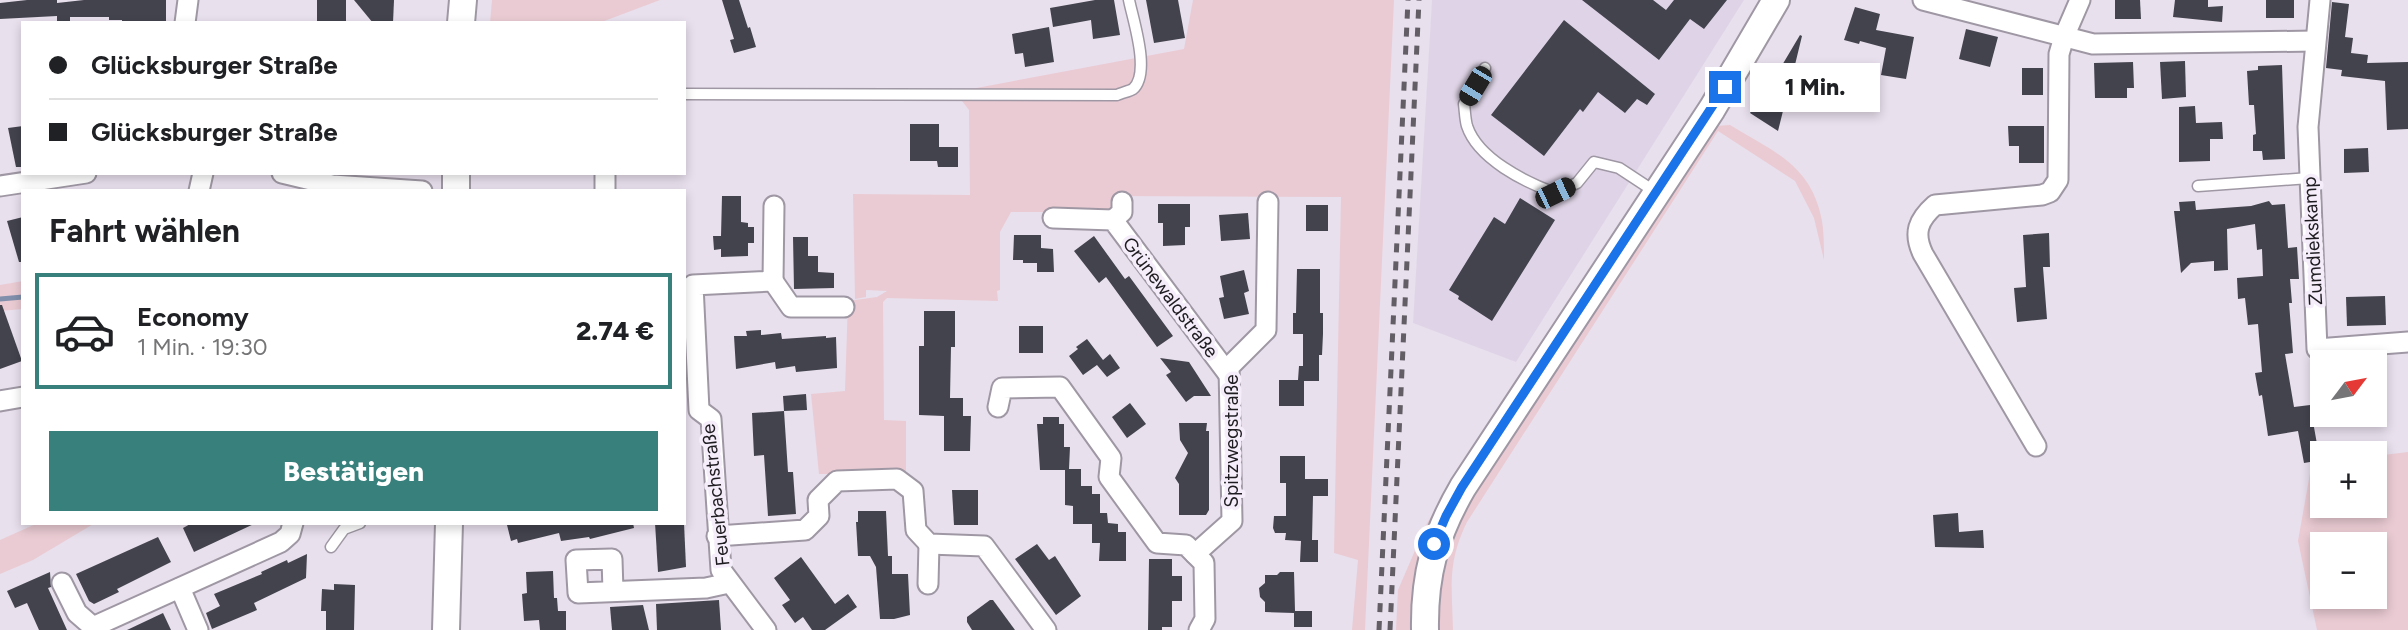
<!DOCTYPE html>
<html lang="de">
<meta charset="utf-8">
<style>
body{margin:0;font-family:Figtree,sans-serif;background:#f6f6f6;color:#202124;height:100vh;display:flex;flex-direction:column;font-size:26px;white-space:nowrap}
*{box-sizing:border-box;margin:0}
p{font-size:23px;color:#757577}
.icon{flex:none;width:38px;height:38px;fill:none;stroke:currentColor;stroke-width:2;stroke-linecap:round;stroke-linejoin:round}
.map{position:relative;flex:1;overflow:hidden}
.details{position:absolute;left:21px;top:189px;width:665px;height:336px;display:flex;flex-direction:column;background:#fff;border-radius:0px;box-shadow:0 4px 10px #0003}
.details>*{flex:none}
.banner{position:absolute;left:21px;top:21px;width:665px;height:154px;border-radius:0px;box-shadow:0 4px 10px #0003;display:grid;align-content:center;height:154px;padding:0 28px;background:#fff}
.needle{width:46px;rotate:58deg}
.controls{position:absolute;left:2310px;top:350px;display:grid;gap:14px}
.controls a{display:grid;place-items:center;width:77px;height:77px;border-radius:0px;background:#fff;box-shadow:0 4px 10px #0003;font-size:35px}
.end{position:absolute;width:32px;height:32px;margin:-16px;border:9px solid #1a73e8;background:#fff;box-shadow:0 0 0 4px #fff}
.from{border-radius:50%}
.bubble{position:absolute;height:49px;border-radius:0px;background:#fff;box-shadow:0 4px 10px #0003;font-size:23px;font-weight:800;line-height:49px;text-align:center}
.car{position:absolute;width:21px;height:42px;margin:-21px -10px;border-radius:9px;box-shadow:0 0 5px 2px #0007;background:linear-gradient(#222 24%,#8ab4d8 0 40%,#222 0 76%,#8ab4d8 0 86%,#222 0)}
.banner b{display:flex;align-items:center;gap:24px;height:66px;font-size:26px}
.banner b+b{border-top:2px solid #e0e0e0}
.banner i{width:18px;height:18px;background:#202124}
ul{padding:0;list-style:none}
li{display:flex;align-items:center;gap:21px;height:116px;margin:0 14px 10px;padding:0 14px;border:4px solid transparent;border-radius:0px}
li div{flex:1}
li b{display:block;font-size:26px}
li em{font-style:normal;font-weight:800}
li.current{border-color:#38807c}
li>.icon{width:63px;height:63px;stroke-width:1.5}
h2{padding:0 28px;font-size:32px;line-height:84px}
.action{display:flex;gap:14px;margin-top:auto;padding:14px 28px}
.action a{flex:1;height:80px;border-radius:0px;background:#38807c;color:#fff;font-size:28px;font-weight:800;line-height:80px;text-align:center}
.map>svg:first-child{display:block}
.built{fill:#dfd4e7}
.green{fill:#eacbd3;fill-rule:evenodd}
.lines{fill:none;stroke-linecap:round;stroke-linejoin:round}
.stream{stroke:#828fac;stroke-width:5}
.building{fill:#43434e}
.service-casing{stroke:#9f98a4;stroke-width:13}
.minor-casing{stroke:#9f98a4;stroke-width:23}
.secondary-casing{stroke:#9f98a4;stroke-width:30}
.service{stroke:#fff;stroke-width:10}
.minor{stroke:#fff;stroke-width:19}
.secondary{stroke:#fff;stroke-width:26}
.rail{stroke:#635e66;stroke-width:5;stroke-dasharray:9 9;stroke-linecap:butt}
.route{stroke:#1a73e8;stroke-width:9}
.labels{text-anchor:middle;stroke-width:7;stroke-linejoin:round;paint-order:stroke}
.street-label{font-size:19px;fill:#1f1c21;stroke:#f5eefa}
</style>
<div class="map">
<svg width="2408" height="630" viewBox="0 0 2408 630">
<rect width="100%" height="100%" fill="#e8e0ed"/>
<!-- built -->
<polygon class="built" points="1432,0 1744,0 1516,362 1413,323"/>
<!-- green -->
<g class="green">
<polygon points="492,0 660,0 599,23 490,23"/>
<polygon points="1193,0 1394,0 1365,630 1352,630 1358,560 1334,553 1341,197 1113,196 1113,212 1011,212 1000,232 1000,290 997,291 998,301 887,298 883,302 884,420 906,421 906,474 819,474 811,394 845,391 848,301 877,297 887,291 866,290 866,287 866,297 855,299 853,194 970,195 969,110 955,92 1184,49"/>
<path d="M1730 125C1774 152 1812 165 1822 221 1824 233 1824 247 1824 260L1814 218 1795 181 1718 131 1467 522C1447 563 1452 587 1453 630H1435L1437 595 1449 542 1459 521 1508 441 1715 126Z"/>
<polygon points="23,281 23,309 0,311 0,285"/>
<polygon points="1516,380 1519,385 1460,477 1414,630 1396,630 1398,590 1426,525"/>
<path d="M2408 452V630H2317L2298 541 2312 462 2322 461V506H2375V456ZM2322 544H2375V597H2322Z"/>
<polygon points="38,523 95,523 33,560 0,574 0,540"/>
</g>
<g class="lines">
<!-- stream -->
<polyline class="stream" points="0,299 23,297"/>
</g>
<!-- building -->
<g class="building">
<polygon points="27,0 57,0 57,3 84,0 166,0 166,21 122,22 122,20 109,20 109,17 70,17 70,23 57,23 57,16 0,19 0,3"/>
<rect x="317" y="0" width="29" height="23"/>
<polygon points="354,0 394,0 393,23 373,23"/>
<polygon points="722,0 739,0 748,28 750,27 756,47 734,53 730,40 734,39"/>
<polygon points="1095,0 1114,0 1120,35 1093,39 1091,20 1053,27 1050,8"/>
<polygon points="1146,0 1178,0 1185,38 1154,43"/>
<polygon points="1582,0 1653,0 1666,10 1674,0 1727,0 1704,29 1690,19 1659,60"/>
<polygon points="2115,0 2140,0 2141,19 2115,19"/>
<polygon points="2175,0 2208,0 2208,7 2223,6 2222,22 2173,17"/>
<rect x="2266" y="0" width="28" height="18"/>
<polygon points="2332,2 2349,4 2345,37 2353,38 2351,53 2368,55 2367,63 2408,62 2408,129 2387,130 2385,81 2341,76 2342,70 2326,68"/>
<polygon points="1855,7 1880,14 1876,30 1914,37 1906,79 1881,75 1886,48 1860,41 1859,44 1844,40"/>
<polygon points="1564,20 1655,94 1647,105 1637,99 1625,113 1598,92 1583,112 1580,109 1544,156 1491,115"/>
<polygon points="1049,27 1054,62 1025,67 1023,53 1015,54 1012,34"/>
<polygon points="1966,29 1998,37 1990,67 1959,59"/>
<polygon points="1800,35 1802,36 1792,77 1778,98 1785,103 1778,131 1750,113 1763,92 1765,94"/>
<polygon points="2185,61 2186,97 2162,99 2160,62"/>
<polygon points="2133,62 2134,88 2127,88 2127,98 2095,98 2094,63"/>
<polygon points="2282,65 2285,159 2263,160 2262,151 2253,151 2253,135 2256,134 2254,105 2249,105 2247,71 2258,70 2258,66"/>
<rect x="2022" y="68" width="21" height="27"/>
<polygon points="2195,106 2196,123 2222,122 2223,139 2210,139 2210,161 2179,162 2179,107"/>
<polygon points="910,124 939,124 939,147 958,147 958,167 938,167 937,161 910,161"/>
<polygon points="23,126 23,167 16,167 8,128"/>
<polygon points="2008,126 2044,126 2044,163 2019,163 2019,146 2009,146"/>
<polygon points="2368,148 2369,172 2344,173 2344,149"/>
<polygon points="722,196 741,196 741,222 748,223 748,227 754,227 754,243 748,243 748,256 721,257 721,249 714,250 713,236 721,236"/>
<polygon points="1520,198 1555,220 1492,321 1458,299 1459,296 1449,290 1494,217 1505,224"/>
<polygon points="2195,201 2196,210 2251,206 2269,201 2272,205 2285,204 2288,248 2297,247 2299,279 2290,279 2292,303 2289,303 2293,353 2285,354 2294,407 2310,405 2317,444 2322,443 2322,460 2304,463 2298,431 2268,436 2262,395 2259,396 2255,373 2262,372 2258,324 2248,325 2245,298 2238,299 2237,278 2263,276 2262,249 2257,250 2255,224 2227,229 2228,270 2214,271 2214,261 2191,263 2181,273 2174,211 2180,211 2179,202"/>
<polygon points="1158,204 1190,204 1190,227 1185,227 1185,245 1163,246 1163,223 1158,223"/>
<rect x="1306" y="205" width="22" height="26"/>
<polygon points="1248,213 1250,239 1221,241 1219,215"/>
<polygon points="23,217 23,262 19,262 7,221"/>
<polygon points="2049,233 2050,267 2043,267 2047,319 2017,322 2014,288 2026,287 2023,235"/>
<polygon points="1014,235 1041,235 1041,248 1053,249 1054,272 1037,272 1037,263 1023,263 1023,260 1013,260"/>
<polygon points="1094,236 1125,279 1129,276 1173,336 1157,347 1106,277 1099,283 1074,251"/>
<polygon points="793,237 808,237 808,256 818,256 818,272 834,273 834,288 794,289"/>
<polygon points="1297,269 1320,269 1320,313 1323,313 1323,334 1322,355 1319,355 1319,381 1304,381 1304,406 1279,406 1279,380 1298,380 1299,366 1303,366 1303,334 1293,334 1293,313 1296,313"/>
<polygon points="1244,270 1249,291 1244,293 1249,314 1224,319 1219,298 1224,297 1220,276"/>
<polygon points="2385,296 2386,325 2347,326 2346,297"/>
<polygon points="0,305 2,305 22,361 0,369"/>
<polygon points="924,311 955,311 955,347 951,347 950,398 963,398 963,416 971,416 970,451 944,451 944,416 919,415 919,346 924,346"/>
<rect x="1019" y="326" width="24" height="27"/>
<polygon points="761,330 761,335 781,333 782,339 826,336 826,338 836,337 837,368 796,372 795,366 776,369 775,362 736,369 734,336 747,336 746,331"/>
<polygon points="1087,339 1103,360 1110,354 1120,368 1107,377 1097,365 1083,375 1069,356 1078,349 1076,347"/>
<polygon points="1160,358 1189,362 1211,396 1194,396 1186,402 1166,375 1171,372"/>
<polygon points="806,394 807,410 784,411 783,396"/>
<polygon points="1130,403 1146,424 1127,438 1112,417"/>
<polygon points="784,411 788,472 793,472 796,514 768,516 764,455 754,456 752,413"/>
<polygon points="1043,417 1059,417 1059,424 1064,424 1064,447 1070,447 1069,469 1081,469 1081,486 1092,486 1092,494 1100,494 1100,513 1107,513 1108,523 1118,524 1118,532 1126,532 1126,561 1099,561 1100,543 1092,543 1092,524 1073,524 1073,506 1065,505 1065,470 1040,470 1037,424 1043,424"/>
<polygon points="1179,423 1207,423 1206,431 1209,431 1209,510 1206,515 1179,515 1179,484 1175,478 1188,453 1180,440"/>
<polygon points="1280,456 1305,456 1305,479 1328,479 1328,496 1313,496 1312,540 1318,540 1318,562 1300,562 1301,541 1285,540 1286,533 1275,533 1273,528 1274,516 1286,516 1286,483 1280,483"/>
<polygon points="952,490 978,490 978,525 954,525"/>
<polygon points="858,511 886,511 888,556 892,556 892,574 908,574 910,615 894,619 880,619 876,567 870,556 858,556 856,522 858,522"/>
<polygon points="1958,513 1959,532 1983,530 1984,548 1935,547 1933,515"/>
<polygon points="192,523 256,523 194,552 183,528"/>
<polygon points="515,523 633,523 634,528 590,539 589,537 561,541 559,533 518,543 517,539 511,541 507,525"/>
<polygon points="655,523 684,523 686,567 658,572"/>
<polygon points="158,537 171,562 117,589 119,592 94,604 89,601 76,574"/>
<polygon points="1037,544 1049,560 1055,556 1081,596 1056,615 1015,559"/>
<polygon points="307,554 306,578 254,603 257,610 212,629 206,613 220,606 214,594 262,574 261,572 287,560 288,563"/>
<polygon points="801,557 835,604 848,594 857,607 825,630 812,630 803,617 795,623 782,605 790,600 774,578"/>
<polygon points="1149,559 1172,559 1172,576 1182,576 1182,601 1172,601 1172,627 1162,627 1162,630 1148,630"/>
<polygon points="553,571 554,598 557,598 558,611 566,611 566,630 540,630 539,620 524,621 522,594 527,593 526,572"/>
<polygon points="50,572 51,587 48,588 67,630 39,630 27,603 15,608 7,591"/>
<polygon points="1280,572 1294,572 1295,611 1312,611 1312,627 1294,627 1294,613 1265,612 1265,602 1260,597 1259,588 1265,583 1265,575 1277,575"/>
<polygon points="334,584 355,585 354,630 326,630 326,611 321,611 322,589 334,590"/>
<polygon points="719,600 721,630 657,630 656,604"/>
<polygon points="990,600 993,600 1015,630 972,630 967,622 967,617"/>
<polygon points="643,605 649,630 612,630 610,607"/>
<polygon points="163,613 171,630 127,630"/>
</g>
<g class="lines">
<!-- service casing -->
<g class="service-casing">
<g id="service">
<path d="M1485 68 1464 104C1465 111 1465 119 1467 126 1478 159 1525 182 1555 193L1577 183 1594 162 1619 168 1657 193"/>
<path d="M684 94 1117 95C1121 93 1130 91 1133 89 1151 73 1133 20 1129 0"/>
<polyline points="2198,186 2309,178"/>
<polyline points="331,547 344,529 360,523"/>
</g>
</g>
<!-- minor casing -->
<g class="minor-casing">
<g id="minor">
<polyline points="1923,0 2093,44 2315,41"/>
<polyline points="2320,0 2308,127 2317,349 2408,342"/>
<polyline points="185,23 188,0"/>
<polyline points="282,173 332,185 422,191"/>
<polyline points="0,186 86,173"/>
<polyline points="199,191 203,173"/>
<polyline points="605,191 605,173"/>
<polyline points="1053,218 1113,220 1229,375"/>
<polyline points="1113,220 1122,212 1122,202"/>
<polyline points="773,281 791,307 844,307"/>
<polyline points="0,401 23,397"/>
<polyline points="998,407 1002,388 1060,387 1111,458 1109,477 1157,543 1186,545 1195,554"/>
<path d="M2036 446 1923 254C1913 233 1918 220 1935 205L2042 195 2050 192 2058 180 2059 54 2064 37 2080 0"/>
<polyline points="717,536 805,530 819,516 818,500 837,481 897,479 913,491 916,530 929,544 984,546 1046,630"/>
<polyline points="62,583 77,613 93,627"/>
<polyline points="928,584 929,544"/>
<polyline points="180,588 198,630"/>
<polyline points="613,591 612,559 576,560 578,593 706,588 729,583"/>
<polyline points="95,630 93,627 281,542 290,534 293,523"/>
<polyline points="766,630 721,570 711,419 699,410 693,285 773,281 774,206"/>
<polyline points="1199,630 1205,619 1204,563 1195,554 1232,521 1229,367 1266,330 1268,202"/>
</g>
</g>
<!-- secondary casing -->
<g class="secondary-casing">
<g id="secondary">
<polyline points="461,23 463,0"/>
<polyline points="456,173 456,191"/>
<polyline points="446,630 449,523"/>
<path d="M1425 630C1424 575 1435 535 1463 487L1712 109 1776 0"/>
</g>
</g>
<!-- service -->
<use href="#service" class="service"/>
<!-- minor -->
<use href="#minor" class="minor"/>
<!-- secondary -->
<use href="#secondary" class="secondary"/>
<!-- rail -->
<g class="rail">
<polyline points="1379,630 1408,0"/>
<polyline points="1390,630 1419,0"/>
</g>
</g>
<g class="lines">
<!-- route -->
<polyline class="route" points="1434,544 1446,516 1462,487 1725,87"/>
</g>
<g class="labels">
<!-- street labels -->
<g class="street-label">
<text transform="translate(2312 241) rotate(-93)" y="7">Zumdiekskamp</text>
<text transform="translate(1171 297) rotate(53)" y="7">Grünewaldstraße</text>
<text transform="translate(1231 441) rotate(-90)" y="7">Spitzwegstraße</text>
<text transform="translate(715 495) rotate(-96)" y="7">Feuerbachstraße</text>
</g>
</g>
</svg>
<div class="controls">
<a><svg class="needle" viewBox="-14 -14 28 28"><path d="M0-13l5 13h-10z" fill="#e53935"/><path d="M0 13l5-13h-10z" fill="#757577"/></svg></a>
<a>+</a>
<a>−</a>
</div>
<i class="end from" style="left:1434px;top:544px"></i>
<i class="end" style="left:1725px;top:87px"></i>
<div class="bubble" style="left:1750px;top:63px;width:130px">1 Min.</div>
<i class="car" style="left:1475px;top:86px;rotate:211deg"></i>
<i class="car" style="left:1555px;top:193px;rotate:64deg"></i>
<div class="banner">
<b><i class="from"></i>Glücksburger Straße</b>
<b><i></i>Glücksburger Straße</b>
</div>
<section class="details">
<h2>Fahrt wählen</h2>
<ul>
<li class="current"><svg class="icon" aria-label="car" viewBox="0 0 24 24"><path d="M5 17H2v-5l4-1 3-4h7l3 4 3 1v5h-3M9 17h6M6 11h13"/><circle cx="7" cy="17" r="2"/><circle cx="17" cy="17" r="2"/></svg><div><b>Economy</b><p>1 Min. · 19:30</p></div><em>2.74 €</em></li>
</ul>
<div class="action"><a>Bestätigen</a></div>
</section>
</div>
